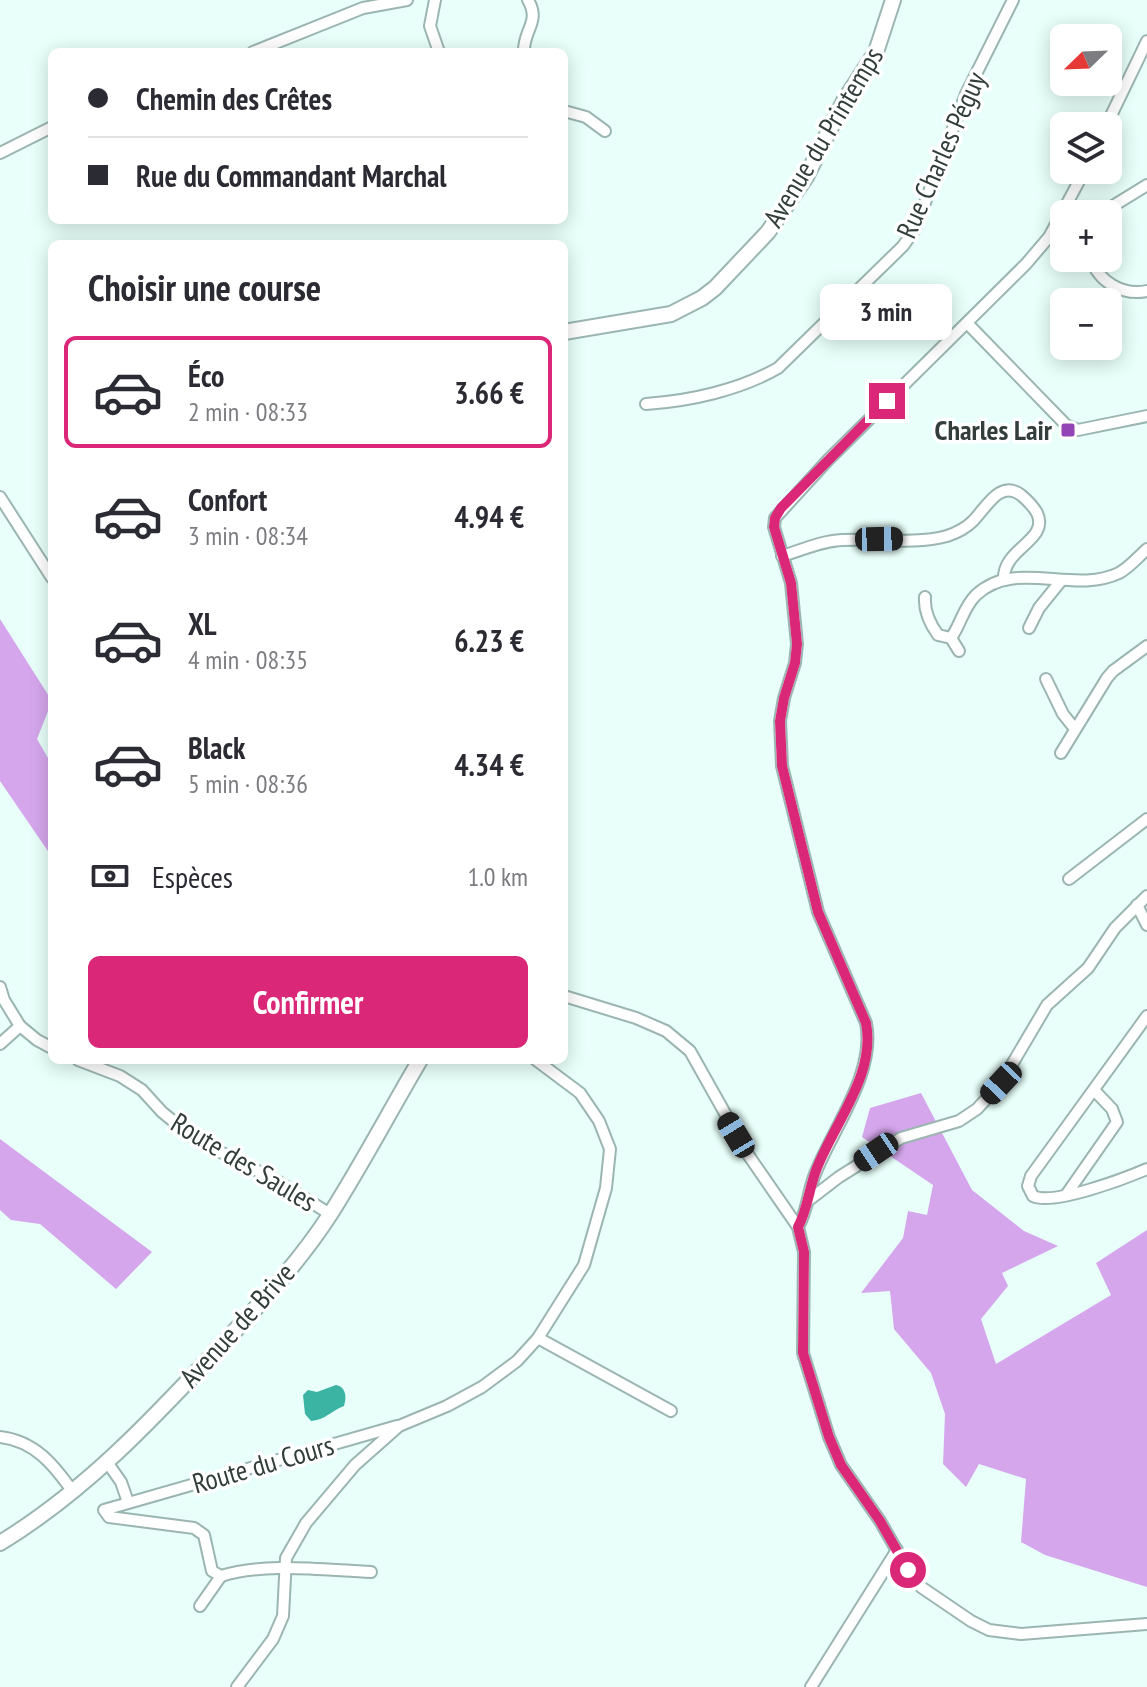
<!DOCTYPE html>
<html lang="fr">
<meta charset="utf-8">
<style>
:root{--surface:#fff;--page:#f7f7f7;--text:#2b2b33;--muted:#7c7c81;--line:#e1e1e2;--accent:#db2777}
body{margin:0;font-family:"PT Sans Narrow",sans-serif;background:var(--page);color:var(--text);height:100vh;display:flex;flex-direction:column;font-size:30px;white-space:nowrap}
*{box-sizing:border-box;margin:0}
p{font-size:26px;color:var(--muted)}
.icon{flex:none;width:44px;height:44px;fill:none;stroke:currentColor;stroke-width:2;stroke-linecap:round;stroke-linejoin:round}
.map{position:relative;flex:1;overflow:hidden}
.drawer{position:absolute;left:48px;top:240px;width:520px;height:824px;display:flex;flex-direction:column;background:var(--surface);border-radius:12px;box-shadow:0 4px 20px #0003}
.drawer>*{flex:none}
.banner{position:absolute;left:48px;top:48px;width:520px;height:176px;border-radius:12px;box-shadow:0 4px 20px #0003;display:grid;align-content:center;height:176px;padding:0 40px;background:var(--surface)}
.needle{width:52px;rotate:247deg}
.buttons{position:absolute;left:1050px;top:24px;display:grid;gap:16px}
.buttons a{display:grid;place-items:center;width:72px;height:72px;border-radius:12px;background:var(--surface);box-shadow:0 4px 20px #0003;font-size:40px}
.end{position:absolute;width:36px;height:36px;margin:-18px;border:10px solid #db2777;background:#fff;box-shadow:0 0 0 4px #fff}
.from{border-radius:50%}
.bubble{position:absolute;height:56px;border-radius:12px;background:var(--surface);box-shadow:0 4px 20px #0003;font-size:26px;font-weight:600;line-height:56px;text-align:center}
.car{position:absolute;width:24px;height:48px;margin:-24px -12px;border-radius:10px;box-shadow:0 0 6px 2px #0007;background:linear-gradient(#222 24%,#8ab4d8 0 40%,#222 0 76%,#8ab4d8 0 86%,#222 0)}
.banner b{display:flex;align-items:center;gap:28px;height:76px;font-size:30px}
.banner b+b{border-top:2px solid var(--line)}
.banner i{width:20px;height:20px;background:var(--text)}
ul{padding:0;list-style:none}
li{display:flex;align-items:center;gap:24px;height:112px;margin:0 16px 12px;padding:0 24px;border:4px solid transparent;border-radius:12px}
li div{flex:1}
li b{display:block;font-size:30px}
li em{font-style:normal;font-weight:600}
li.selected{border-color:var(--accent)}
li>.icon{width:72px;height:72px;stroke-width:1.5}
h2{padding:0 40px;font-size:36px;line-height:96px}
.pay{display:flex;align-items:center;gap:20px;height:88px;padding:0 40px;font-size:30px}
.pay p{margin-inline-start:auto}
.button{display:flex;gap:16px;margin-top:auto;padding:16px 40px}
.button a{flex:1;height:92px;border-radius:12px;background:var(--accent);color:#fff;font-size:32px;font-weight:600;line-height:92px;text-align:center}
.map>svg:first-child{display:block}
</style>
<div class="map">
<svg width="1147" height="1687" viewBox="0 0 1147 1687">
<rect width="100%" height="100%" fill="#e8fffa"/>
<g fill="#d5a6ec">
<path d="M0,619L52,701L37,739L52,765V857L0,781Z"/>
<path d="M921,1093L972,1190L1024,1231L1058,1246L1002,1273L1008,1286L981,1319L996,1364L1111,1295L1096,1263L1147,1230V1587L1045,1555L1021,1542L1026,1479L979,1464L966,1487L943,1464L945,1414L931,1373L894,1329L890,1291L861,1293L903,1238L908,1211L927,1215L933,1185L862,1137L870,1108Z"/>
<path d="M0,1139L152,1252L116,1289L40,1224L11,1220L0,1210Z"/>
</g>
<path fill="#3bb4a4" d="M336,1385C346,1387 347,1397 344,1406C331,1411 325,1420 311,1421L305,1414L303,1395L308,1390L317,1392Z"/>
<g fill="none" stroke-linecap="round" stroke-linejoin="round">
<g stroke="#9bb6b1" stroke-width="14">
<g id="street">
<path d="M435,0L430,26L439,52"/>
<path d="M253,52L363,8L407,0"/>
<path d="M524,52C523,30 541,22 528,0"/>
<path d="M564,111L586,117L605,131"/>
<path d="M1106,126L1147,41"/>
<path d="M0,153L52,127"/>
<path d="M1100,214L1147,185"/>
<path d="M1091,258C1098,282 1123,296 1147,291"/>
<path d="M967,323L1066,425L1078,430L1147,416"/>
<path d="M646,404C690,401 740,390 778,368L903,246L915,229L966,94L1013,0"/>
<path d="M0,497L52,578"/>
<path d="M782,556C802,550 821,541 842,540C875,538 914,545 947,536C956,533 966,528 973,521C986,508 1000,479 1021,495C1027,500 1033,506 1037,513C1050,541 1002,548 1004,580"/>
<path d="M925,597C924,610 930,624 938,635L951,638C961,624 963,608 976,595C1015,558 1073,595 1119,573C1130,567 1138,557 1147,549"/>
<path d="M1029,628L1039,608L1060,582"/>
<path d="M951,638L959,651"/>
<path d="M1046,679L1063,714L1075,729"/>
<path d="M1061,753L1107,678L1113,671L1147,646"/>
<path d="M1069,879L1147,819"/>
<path d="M1137,905L1147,925"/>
<path d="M0,987L4,1000L20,1026"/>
<path d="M564,996L636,1018L666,1031L690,1051L749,1156L798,1227L804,1252L803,1353L829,1437L841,1465L880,1521L908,1570L921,1587L971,1621L989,1630L1021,1634L1147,1624"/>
<path d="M1147,1016L1031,1176L1028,1186L1033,1196C1053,1206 1126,1178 1147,1169"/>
<path d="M0,1044L20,1026L37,1040L52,1048"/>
<path d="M78,1060L120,1076L142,1090L162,1112L195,1139L277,1181L330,1214"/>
<path d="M1066,1195L1117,1122L1112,1109L1094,1090"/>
<path d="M809,1200L839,1177L901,1138L959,1121L977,1109L1001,1083L1047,1005L1088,968L1115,928L1147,896"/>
<path d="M798,1227C808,1210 808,1191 815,1174C833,1128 876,1073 866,1023L818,912L782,766L780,721L784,698L795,663L797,644L791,583L774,527L775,518L828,460L1026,264L1049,237L1085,170"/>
<path d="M538,1338L671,1411"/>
<path d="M0,1437C35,1441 54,1465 73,1492"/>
<path d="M107,1462L121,1482L128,1502"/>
<path d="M371,1572C323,1570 267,1562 221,1576L212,1571L204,1535L194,1528L109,1517L104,1510L397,1426"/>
<path d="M200,1606L221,1576"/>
<path d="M237,1687L273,1639L283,1616L286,1558L306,1523L355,1465L399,1426L447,1406L482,1387L517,1361L538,1338L584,1265L606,1188L610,1149L599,1121L580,1093L536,1060"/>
<path d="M811,1687L897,1550"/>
</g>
</g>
<g stroke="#9bb6b1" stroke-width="18">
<g id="secondary">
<path d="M564,332L671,314L702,298L715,288L768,232L806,177L844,101L876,52L893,0"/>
<path d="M0,1543C84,1492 151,1421 218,1349C258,1306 299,1263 331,1213C362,1164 390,1111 420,1060"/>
</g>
</g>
<use href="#street" stroke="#fff" stroke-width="10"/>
<use href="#secondary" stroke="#fff" stroke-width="14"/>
</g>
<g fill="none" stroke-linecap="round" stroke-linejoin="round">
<path stroke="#db2777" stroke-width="10" d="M887,401L781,508L775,518L774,527L791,583L797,644L795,663L784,698L780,721L782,766L818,912L866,1023C876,1074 835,1122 817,1168C809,1187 808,1209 798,1227L804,1252L803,1353L829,1437L841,1465L880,1521L908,1570"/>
</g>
<rect fill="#9344b5" stroke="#fff" stroke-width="3" x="1060" y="422" width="16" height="16" rx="4"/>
<g text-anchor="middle" stroke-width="7" stroke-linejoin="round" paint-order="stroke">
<g font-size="28" fill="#333e3c" stroke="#fff">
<text transform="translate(823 137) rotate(-59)" y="10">Avenue du Printemps</text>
<text transform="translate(941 155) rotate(-66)" y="10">Rue Charles Péguy</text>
<text transform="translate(244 1162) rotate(31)" y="10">Route des Saules</text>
<text transform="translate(237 1325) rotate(-48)" y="10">Avenue de Brive</text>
<text transform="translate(263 1464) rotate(-16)" y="10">Route du Cours</text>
</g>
<g font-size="28" font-weight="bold" fill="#333e3c" stroke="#fff" text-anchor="end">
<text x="1052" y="440">Charles Lair</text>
</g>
</g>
</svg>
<div class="buttons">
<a><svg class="needle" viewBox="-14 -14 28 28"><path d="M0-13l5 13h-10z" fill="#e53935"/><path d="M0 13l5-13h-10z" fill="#7c7c81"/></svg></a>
<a><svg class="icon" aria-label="layers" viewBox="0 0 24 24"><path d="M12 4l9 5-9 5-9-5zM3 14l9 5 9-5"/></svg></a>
<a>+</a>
<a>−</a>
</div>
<i class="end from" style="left:908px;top:1570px"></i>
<i class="end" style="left:887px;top:401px"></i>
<div class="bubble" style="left:820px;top:284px;width:132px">3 min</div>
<i class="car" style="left:879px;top:539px;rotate:89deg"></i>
<i class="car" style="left:1001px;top:1083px;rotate:223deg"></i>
<i class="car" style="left:736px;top:1135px;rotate:329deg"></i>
<i class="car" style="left:876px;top:1152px;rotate:236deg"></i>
<div class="banner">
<b><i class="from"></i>Chemin des Crêtes</b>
<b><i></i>Rue du Commandant Marchal</b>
</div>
<section class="drawer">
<h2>Choisir une course</h2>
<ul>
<li class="selected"><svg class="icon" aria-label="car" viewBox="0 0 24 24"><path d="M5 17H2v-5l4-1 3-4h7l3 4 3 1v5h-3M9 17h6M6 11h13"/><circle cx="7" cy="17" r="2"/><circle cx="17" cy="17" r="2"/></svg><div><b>Éco</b><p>2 min · 08:33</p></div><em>3.66 €</em></li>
<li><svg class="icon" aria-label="car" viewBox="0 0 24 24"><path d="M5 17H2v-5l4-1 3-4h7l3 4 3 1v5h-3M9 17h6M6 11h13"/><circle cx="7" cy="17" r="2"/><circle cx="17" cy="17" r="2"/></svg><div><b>Confort</b><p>3 min · 08:34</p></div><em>4.94 €</em></li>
<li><svg class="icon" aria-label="car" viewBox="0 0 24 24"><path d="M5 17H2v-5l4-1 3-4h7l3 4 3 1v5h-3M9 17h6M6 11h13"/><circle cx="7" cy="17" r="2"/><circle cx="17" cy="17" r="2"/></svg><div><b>XL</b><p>4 min · 08:35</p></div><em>6.23 €</em></li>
<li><svg class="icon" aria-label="car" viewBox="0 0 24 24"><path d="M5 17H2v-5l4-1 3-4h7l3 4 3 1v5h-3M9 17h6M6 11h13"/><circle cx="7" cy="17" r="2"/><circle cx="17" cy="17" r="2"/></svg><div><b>Black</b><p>5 min · 08:36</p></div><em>4.34 €</em></li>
</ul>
<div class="pay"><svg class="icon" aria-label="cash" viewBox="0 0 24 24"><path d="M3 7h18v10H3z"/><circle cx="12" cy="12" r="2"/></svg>Espèces<p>1.0 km</p></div>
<div class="button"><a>Confirmer</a></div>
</section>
</div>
